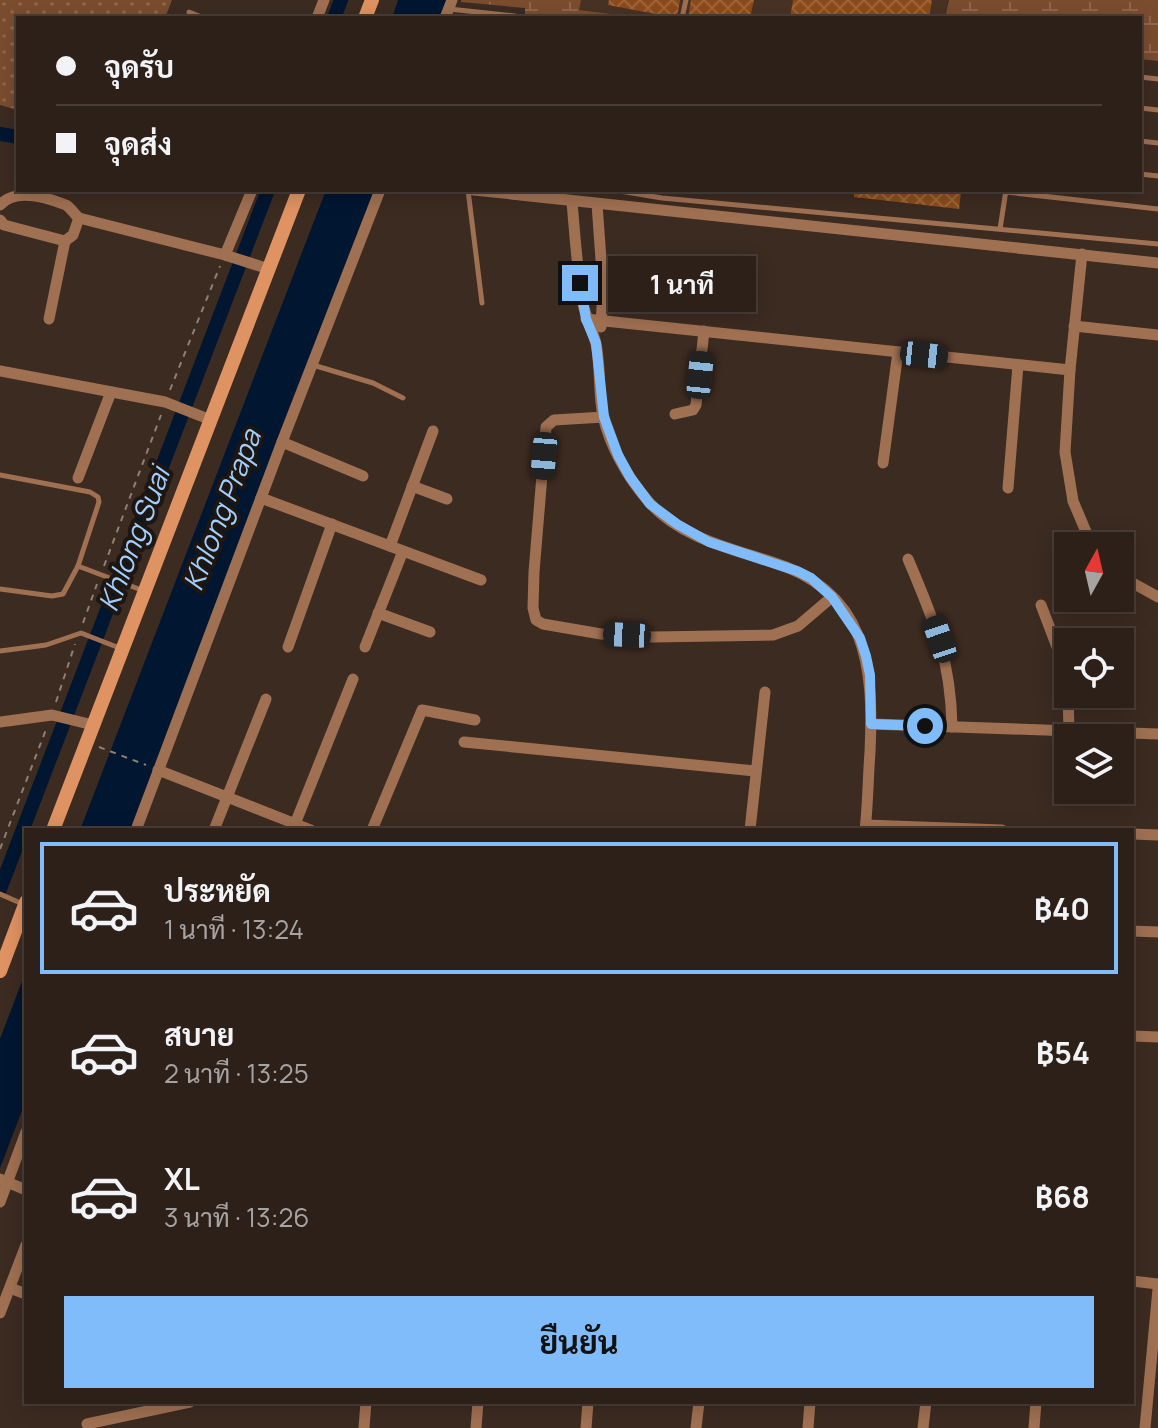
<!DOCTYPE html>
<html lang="th">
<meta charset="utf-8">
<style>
:root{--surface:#2d2019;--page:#392d26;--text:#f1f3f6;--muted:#a7a3a2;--line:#483e38;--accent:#81bcfa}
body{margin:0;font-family:Manrope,Sarabun,sans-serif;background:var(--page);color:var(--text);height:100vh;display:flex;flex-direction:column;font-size:30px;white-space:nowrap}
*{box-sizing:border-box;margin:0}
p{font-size:26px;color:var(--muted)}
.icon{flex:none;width:44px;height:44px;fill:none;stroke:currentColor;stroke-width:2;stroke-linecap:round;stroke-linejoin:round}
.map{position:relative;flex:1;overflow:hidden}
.details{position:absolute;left:24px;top:828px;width:1110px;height:576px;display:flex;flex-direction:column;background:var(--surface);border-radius:0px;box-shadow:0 4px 20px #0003,0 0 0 2px var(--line)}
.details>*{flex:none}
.guide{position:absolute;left:16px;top:16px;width:1126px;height:176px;border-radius:0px;box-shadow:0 4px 20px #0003,0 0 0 2px var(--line);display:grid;align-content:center;height:176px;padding:0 40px;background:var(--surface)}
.needle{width:52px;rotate:8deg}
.fabs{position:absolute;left:1054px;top:532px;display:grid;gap:16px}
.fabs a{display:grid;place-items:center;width:80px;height:80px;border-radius:0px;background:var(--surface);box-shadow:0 4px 20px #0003,0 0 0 2px var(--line);font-size:40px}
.end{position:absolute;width:36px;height:36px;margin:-18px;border:10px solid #81bcfa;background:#111;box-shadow:0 0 0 4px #111}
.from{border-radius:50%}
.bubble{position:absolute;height:56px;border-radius:0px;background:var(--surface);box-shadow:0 4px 20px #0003,0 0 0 2px var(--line);font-size:26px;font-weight:700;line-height:56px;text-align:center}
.car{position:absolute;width:24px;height:48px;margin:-24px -12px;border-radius:10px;box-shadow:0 0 6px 2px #0007;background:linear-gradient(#222 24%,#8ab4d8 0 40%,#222 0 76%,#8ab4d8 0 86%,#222 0)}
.guide b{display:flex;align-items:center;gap:28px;height:76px;font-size:30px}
.guide b+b{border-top:2px solid var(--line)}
.guide i{width:20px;height:20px;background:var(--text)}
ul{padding:14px 0 0;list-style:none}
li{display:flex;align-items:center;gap:24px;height:132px;margin:0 16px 12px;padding:0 24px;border:4px solid transparent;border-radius:0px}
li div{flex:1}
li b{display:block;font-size:30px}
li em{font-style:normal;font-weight:700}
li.selected{border-color:var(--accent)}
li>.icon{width:72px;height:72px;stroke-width:1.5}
.cta{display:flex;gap:16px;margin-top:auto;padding:16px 40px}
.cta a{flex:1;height:92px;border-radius:0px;background:var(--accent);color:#111;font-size:32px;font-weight:700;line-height:92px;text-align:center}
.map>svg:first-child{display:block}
</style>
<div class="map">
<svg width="1158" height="1428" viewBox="0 0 1158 1428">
<defs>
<pattern id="grass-dots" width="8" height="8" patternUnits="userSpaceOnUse" patternTransform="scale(2)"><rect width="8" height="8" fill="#7b4d2f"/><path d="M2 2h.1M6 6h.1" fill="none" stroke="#8f674d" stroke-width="1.8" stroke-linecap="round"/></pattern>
<pattern id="wetland-marsh" width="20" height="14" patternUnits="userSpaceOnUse" patternTransform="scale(2)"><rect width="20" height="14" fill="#7b4d2f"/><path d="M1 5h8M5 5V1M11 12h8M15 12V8" fill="none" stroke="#8f674d"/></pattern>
<pattern id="building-cross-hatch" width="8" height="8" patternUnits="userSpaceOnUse" patternTransform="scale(2)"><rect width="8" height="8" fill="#8d4b1a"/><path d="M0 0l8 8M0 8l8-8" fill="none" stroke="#9e653b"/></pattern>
</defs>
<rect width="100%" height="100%" fill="#3c2b21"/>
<path fill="#483224" d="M581,0H948L945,18H644L579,10Z"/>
<path fill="url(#grass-dots)" d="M0,0H172L165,18H18V110L0,105Z"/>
<g fill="url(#wetland-marsh)">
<path d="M461,0H581L579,10L644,18H525V8L461,2Z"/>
<path d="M949,0H1158V61L1140,59V18H945Z"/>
</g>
<g fill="#001631">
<path d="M398,0H448L442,18H392Z"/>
<path d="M326,190H376L130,830H80Z"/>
<path d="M26,971V1100L0,1168V1039Z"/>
</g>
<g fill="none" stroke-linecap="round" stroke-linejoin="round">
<g stroke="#001631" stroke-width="14">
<path d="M334,18L341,0"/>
<path d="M0,134L18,137"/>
<path d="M0,889L268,190"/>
</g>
</g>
<g fill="url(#building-cross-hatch)">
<path d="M609,0H680L677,18L608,5Z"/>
<path d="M691,0H754L750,18H688Z"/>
<path d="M793,0H932L929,18H790Z"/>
<path d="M854,190H943L961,192L959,209L854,197Z"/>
</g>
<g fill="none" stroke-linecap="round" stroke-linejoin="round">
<g stroke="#8e7f77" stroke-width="2" stroke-dasharray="6 6" stroke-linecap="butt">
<path d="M170,390L220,266"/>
<path d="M104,566L161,415"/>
<path d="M83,623L97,584"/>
<path d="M56,702L75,644"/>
<path d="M99,747L146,765"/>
<path d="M0,849L47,727"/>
</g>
<g stroke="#a07052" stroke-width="5">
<path d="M449,9L515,16"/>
<path d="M189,12L204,18"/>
<path d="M682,18L686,0"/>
<path d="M1140,77L1158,79"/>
<path d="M1140,108L1158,110"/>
<path d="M1140,141L1158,143"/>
<path d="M1140,174L1158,176"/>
<path d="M468,190L482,303"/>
<path d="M614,190L662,198L1158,244"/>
<path d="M1006,192L1158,209"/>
<path d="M1000,229L1006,190"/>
<path d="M313,365L373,383L403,398"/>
<path d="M0,475L90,492L98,497L99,502L78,566L63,594L52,596L0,589"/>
<path d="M78,566L144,591"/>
<path d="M0,651L46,645L81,633L122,649"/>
<path d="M0,894L25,905"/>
</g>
<g stroke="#a07052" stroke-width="11">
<path d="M317,18L324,0"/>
<path d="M445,18L452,0"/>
<path d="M474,190L1158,263"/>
<path d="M572,202C575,236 577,270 583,304C586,318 593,330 596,344C601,368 598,393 603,416C610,447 628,478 648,501C679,537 729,548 772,562C867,591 874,666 870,752C868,778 868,804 865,830"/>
<path d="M597,204L603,287L601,327"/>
<path d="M0,205C15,188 46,197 66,205C71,208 74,214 79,218"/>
<path d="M79,218L225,255L269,269"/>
<path d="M0,220L4,225L65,241L73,235L79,218"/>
<path d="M1082,254L1070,370L1065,452L1073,501L1092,546"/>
<path d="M225,255L252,190"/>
<path d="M49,319L65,241"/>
<path d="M586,319L1070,370"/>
<path d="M1074,326L1158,335"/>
<path d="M0,371L165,402L211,420"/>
<path d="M675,414L693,410L696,405L704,331"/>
<path d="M604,417L554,420L546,427L534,572L533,608L536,620L543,624L601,634L653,637L773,635L798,626L832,597"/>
<path d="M282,442L363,476"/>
<path d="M883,463L898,352"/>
<path d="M78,478L111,392"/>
<path d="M412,486L447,499"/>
<path d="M1008,488L1018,365"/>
<path d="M261,498L481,580"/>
<path d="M390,546L433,431"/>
<path d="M908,559C934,620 951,660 952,727"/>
<path d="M1120,576L1158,597"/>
<path d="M1041,605L1062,660L1068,693"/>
<path d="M378,613L430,632"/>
<path d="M288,647L332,524"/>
<path d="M365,647L403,551"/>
<path d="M1068,694L1069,730"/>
<path d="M0,722L52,715L93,725"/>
<path d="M871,724L1158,734"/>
<path d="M464,742L755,771"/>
<path d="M158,770L311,830"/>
<path d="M866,825L1002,830"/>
<path d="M293,829L353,679"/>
<path d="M136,830L282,442L380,190"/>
<path d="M214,830L266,699"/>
<path d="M372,830L422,710L475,720"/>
<path d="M750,830L765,692"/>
<path d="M1132,834L1158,835"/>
<path d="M1132,931L1158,932"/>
<path d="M1132,1036L1158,1037"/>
<path d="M0,1179L26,1190"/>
<path d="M0,1202L26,1132"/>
<path d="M1132,1281L1158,1284"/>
<path d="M10,1288L26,1294"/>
<path d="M0,1313L26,1245"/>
<path d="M87,1424L190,1402"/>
<path d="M364,1428L366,1402"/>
<path d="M476,1428L478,1402"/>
<path d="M586,1428L588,1402"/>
<path d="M696,1428L699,1402"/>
<path d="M808,1428L810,1402"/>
<path d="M923,1428L926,1402"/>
<path d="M1034,1428L1036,1402"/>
<path d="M1145,1428L1158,1289"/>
</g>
<g stroke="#e09362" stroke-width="14">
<path d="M365,18L372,0"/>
<path d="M53,830L299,190"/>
<path d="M0,971L26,902"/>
</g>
</g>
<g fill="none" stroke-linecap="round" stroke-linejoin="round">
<path stroke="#81bcfa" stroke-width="10" d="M580,283L586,319L596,343L604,417L618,455L630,477L650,504L677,524L709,542L797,571L811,578L832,597L860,638L866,656L870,675L871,724L925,726"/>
</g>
<g text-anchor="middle" stroke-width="8" stroke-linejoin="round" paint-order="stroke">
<g font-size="28" font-style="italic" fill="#a1cefe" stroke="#1d1611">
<text transform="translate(222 510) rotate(-69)" y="10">Khlong Prapa</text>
<text transform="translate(134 539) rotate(-69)" y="10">Khlong Suai</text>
</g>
</g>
</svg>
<div class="fabs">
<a><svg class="needle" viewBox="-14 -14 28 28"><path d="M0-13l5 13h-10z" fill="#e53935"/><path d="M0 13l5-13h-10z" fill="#a7a3a2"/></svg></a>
<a><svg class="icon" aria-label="locate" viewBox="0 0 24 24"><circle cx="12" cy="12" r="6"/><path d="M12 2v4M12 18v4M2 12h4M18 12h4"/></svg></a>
<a><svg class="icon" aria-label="layers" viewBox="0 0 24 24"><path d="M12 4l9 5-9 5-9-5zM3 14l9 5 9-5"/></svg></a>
</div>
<i class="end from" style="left:925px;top:726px"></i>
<i class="end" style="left:580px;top:283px"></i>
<div class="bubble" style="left:608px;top:256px;width:148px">1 นาที</div>
<i class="car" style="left:924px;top:355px;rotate:96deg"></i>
<i class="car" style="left:700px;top:375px;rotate:6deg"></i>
<i class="car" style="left:544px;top:456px;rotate:185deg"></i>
<i class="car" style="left:627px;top:635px;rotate:273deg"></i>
<i class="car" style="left:940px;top:639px;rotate:341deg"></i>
<div class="guide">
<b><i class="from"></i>จุดรับ</b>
<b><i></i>จุดส่ง</b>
</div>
<section class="details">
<ul>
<li class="selected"><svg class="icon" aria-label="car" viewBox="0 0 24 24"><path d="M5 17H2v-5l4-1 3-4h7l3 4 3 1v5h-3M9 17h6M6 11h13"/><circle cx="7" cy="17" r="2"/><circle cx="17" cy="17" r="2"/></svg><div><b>ประหยัด</b><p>1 นาที · 13:24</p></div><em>฿40</em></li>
<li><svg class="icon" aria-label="car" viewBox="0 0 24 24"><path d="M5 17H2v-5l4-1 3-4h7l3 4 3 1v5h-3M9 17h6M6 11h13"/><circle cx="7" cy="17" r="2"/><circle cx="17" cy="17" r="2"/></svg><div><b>สบาย</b><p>2 นาที · 13:25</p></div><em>฿54</em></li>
<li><svg class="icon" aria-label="car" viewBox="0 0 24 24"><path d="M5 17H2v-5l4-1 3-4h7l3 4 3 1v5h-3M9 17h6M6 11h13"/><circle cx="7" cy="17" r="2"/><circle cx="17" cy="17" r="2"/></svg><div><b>XL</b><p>3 นาที · 13:26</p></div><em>฿68</em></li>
</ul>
<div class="cta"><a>ยืนยัน</a></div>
</section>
</div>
